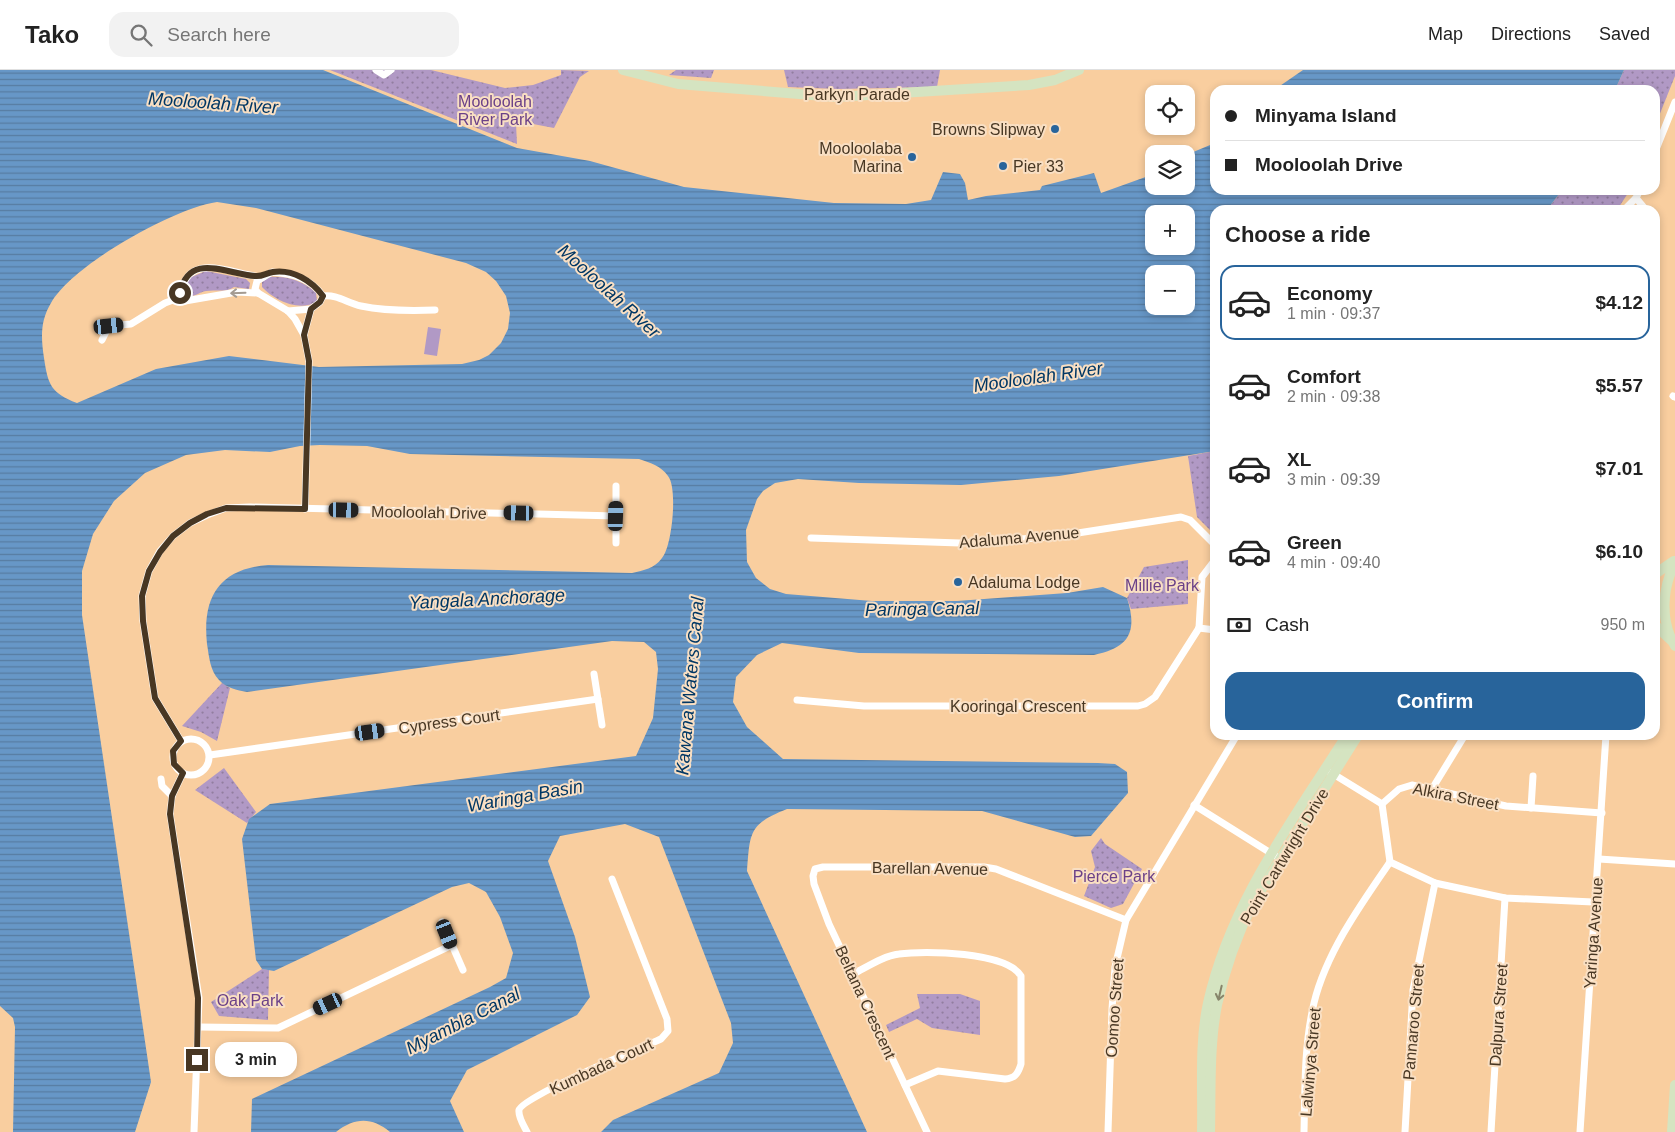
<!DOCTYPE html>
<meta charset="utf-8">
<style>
:root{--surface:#fff;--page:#f2f2f2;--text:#222;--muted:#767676;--line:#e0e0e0;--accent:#28649b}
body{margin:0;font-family:Helvetica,sans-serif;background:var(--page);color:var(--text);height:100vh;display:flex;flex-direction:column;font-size:19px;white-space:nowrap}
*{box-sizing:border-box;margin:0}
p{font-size:16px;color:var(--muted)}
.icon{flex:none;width:28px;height:28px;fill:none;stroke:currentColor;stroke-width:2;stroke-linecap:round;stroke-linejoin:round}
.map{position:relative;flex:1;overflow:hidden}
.sheet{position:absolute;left:1210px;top:135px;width:450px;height:535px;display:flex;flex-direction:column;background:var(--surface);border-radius:15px;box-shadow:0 2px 8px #0003}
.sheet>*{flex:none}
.banner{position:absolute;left:1210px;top:15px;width:450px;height:110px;border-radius:15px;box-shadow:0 2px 8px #0003;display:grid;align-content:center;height:110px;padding:0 15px;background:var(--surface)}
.tools{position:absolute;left:1145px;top:15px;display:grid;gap:10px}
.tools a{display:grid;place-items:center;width:50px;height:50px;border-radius:10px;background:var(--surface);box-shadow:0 2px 8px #0003;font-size:25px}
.end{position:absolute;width:22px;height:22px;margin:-11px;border:6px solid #483723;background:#fff;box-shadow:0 0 0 2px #fff}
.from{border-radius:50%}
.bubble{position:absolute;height:35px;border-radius:15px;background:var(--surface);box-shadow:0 2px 8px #0003;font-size:16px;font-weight:700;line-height:35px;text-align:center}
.car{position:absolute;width:15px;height:30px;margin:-15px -8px;border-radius:6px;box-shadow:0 0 4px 1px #0007;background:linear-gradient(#222 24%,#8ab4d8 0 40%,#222 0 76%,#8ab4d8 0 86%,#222 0)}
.banner b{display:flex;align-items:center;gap:18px;height:48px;font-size:19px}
.banner b+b{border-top:1px solid var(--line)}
.banner i{width:12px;height:12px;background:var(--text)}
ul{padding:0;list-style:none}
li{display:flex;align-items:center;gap:15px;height:75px;margin:0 10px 8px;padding:0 5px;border:2px solid transparent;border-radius:15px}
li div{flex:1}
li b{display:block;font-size:19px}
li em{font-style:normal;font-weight:700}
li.on{border-color:var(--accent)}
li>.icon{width:45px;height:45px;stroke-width:1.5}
h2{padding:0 15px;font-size:22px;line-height:60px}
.pay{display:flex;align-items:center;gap:12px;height:55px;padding:0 15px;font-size:19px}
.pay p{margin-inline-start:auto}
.action{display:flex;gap:10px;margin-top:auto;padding:10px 15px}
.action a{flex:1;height:58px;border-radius:15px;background:var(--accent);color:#fff;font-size:20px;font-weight:700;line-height:58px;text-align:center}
header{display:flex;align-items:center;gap:30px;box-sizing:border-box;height:70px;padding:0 25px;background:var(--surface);border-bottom:1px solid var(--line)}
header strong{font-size:24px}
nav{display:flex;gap:28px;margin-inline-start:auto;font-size:18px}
.search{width:350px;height:45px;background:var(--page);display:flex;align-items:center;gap:12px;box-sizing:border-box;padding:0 18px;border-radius:15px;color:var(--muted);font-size:19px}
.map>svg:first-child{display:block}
</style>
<header>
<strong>Tako</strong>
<div class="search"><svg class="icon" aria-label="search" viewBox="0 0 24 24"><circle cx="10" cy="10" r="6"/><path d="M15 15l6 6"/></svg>Search here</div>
<nav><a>Map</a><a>Directions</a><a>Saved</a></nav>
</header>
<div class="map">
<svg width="1675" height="1062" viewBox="0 0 1675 1062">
<defs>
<pattern id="park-dots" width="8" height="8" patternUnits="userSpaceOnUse" patternTransform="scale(1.25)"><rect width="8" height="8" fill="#b199c5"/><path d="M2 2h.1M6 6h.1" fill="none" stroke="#927ea0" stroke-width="1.8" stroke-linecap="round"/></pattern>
<pattern id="water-rules" width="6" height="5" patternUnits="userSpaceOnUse" patternTransform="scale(1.25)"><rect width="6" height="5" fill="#6797c7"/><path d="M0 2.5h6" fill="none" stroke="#577ca1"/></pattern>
</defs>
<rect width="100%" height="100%" fill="#f9ce9f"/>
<g fill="url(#park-dots)">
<path d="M330,0H431L505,18L533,15L561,5V0L589,1L580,7L554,58L533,54H516L517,74Z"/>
<path d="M676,0H714L711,8L669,5Z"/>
<path d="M784,0H940L937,17L838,19L788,17Z"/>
<path d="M1624,0H1675V6L1655,56V20H1615Z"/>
<path d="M1562,120H1630L1617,140H1547Z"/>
<path d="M206,201L246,209L250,213L249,219L234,217C226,223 216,219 206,221C199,222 196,227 187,226L185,217L189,208Z"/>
<path d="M268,207C287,206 302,210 316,223L317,231C300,243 274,230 262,217V212Z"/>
<path d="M1215,381V465L1197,447L1188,386Z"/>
<path d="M1188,490V534L1131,539L1127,528L1144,497Z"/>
<path d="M222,613L230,618L217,671L201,662L182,656Z"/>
<path d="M224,698L256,742L247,753L195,720Z"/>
<path d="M1101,768L1105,774L1142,799L1123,834L1111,838L1084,826L1095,797L1091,781Z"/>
<path d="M262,899L269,900L268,950L219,946L211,932Z"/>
<path d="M917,924H960L980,931V965L932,958L917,949L889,962L886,955L920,938Z"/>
</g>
<path fill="#b199c5" d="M428,257L441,259L437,286L424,284Z"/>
<g fill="url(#water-rules)" fill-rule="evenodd">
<path d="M0,0H323L517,78L590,91L684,117L834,133L906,134L931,130L943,102L960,104L965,113L968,130L986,126L1040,120L1042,116L1094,103L1101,123L1154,104V116H1186V85L1215,73V120H1562L1547,140H1215V381L1059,406L961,415L859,413L798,409L775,413L763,421L757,429L746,460L747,492L756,508L770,519L786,524L872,531H957L1067,523L1103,517L1127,528C1138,562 1129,578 1094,585L859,583L782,573L757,585L736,607L733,632L747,657L783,689L1098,693L1115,694L1127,702L1128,723L1091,766L1075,767L982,741L787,739C749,754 750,762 747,801L867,1062H601L613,1050L719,1003L733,973L731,953L659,767L625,754L560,766L548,791L575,867L590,927L577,945L467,1000L450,1031L464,1062H390C372,1047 355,1047 336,1062H251L252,1029L490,917L506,908L513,883L500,847L486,822L469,813L452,817L274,901L262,899L256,890L242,769L249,749L270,734L636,686L653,648L658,599L656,582L644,572L612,571L247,622C237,620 226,618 219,610C210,601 209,586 207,574C202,526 220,499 268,495L632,503C644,500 654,499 662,488C672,477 678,418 668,406C661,396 651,393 639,389L410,384L367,376L320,375L300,376L270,382L225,380L186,385L145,403L114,431L93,464L82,501V545L151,1012L135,1062H13L15,957L13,948L0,936ZM217,132L256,138L466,193L486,202L496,211L506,226L510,243L508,259L501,273L489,285L479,290L462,294L319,297L229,286L156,299L77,333C51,323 48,315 44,288C41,268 40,251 51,233C72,195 174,138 217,132ZM1154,144H1186V176H1154ZM1154,204H1186V236H1154Z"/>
<path d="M1303,0H1624L1615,20H1274Z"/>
</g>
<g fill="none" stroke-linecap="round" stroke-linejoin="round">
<g stroke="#fff" stroke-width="7">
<path d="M376,0L384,5L391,0"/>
<path d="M1655,82L1675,32"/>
<path d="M1636,128L1646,140"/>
<path d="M1624,140L1636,128L1640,120"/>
<path d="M258,223L255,219L257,211L272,202C294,204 310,208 323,226"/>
<path d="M323,226C337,224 347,233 361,236C385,241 410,241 435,240"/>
<path d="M181,227L185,231L237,222L258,223L288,241L295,249L304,265L309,291L305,439"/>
<path d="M181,227C180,220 182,214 186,209C201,185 241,207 263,207"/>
<path d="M288,241L311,239"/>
<path d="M304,265L311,239L320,232L323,226"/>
<path d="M102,270L109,256L131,254L165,233L181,227"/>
<path d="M1673,326L1675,327"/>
<path d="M811,468L960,473L1052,467L1181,447L1190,450L1215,475"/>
<path d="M616,473V416"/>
<path d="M1199,558L1202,507L1215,490"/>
<path d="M1199,558L1215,560"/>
<path d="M594,604L602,655"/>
<path d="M797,630L864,636H1138L1145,634L1155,627L1199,558"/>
<circle cx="191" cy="687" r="18"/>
<path d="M181,671L155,628L143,551L142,526L149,501L160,481L173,466L190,453L207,445L226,438L250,437L616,446"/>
<path d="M210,685L598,629"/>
<path d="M1330,702L1382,734"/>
<path d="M183,703L172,726L170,744L199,928L194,1062"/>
<path d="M161,709L162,716L172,726"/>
<path d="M1432,719L1465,665"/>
<path d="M1382,734L1390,792L1435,813L1505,828L1593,832"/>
<path d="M1382,734L1399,719L1412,715L1506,736L1602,743"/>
<path d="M1194,735L1280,789"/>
<path d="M1531,738L1533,706"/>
<path d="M1599,789L1675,794"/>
<path d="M442,852L463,900"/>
<path d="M853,904C867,897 883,886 899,884C924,880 1007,882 1021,906V994C1018,1004 1015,1008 1005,1009L938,1001L905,1015"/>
<path d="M199,957L278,958L452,875"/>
<path d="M527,1062C524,1056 518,1047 519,1040C521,1027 642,977 661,969L668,961L667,949L612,809"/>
<path d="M927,1062L829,854L814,814L813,806L815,799L823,797H984L996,799L1126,850"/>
<path d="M1108,1062L1112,939L1115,897L1126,850L1237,665"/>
<path d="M1304,1062C1305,1019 1304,975 1314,933C1326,883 1361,834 1390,792"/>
<path d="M1405,1062L1413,920L1435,813"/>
<path d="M1491,1062L1505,828"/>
<path d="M1580,1062L1606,665"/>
</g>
<g stroke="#d5e4c1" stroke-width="10">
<path d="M623,0L678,14L836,27L1029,15L1055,10L1079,0"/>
<path d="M1675,493C1662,518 1660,551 1675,576"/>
<path d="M1655,504L1674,491"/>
<path d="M1655,555L1671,570"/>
<path d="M1202,1062C1203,1020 1199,974 1208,933C1230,833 1293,750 1347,665"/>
<path d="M1210,1062C1211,1020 1209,976 1217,935C1225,899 1237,865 1253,833L1358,665"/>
<path d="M1672,1062L1675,1015"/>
</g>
</g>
<defs><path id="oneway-shaft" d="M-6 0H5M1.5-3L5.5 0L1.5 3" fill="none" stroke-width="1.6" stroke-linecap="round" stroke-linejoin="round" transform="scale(1.25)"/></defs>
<use stroke="#a49b91" href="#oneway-shaft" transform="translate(238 223) rotate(178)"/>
<use stroke="#87856a" href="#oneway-shaft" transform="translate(1220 923) rotate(103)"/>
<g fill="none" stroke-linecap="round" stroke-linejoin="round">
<path stroke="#483723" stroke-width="6" d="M180,223C189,181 226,204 255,206C262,207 266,203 273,202C293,199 312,211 323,226L320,232L311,239L304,265L309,291L305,439L226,438L207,444L190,453L173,466L160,482L149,501L142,526L143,551L155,628L181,671L173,681L174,694L183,703L172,726L170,744L198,928L197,990"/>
</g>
<g fill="#28649b" stroke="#f9dfc3" stroke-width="2">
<circle cx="1055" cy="59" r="5"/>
<circle cx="912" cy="87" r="5"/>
<circle cx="1003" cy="96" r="5"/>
<circle cx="958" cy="512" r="5"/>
</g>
<g text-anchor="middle" stroke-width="4" stroke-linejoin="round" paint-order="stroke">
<g font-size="16" fill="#483723" stroke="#f9dfc3">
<text x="857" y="30">Parkyn Parade</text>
<text transform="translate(429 442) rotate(1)" y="6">Mooloolah Drive</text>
<text transform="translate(1019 467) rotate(-5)" y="6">Adaluma Avenue</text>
<text x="1018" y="642">Kooringal Crescent</text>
<text transform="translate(449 651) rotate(-8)" y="6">Cypress Court</text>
<text transform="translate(1456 726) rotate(11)" y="6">Alkira Street</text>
<text transform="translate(1284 786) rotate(-59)" y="6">Point Cartwright Drive</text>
<text transform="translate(930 798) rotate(1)" y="6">Barellan Avenue</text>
<text transform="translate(1593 863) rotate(-86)" y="6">Yaringa Avenue</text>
<text transform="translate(866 932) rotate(65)" y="6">Beltana Crescent</text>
<text transform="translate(1114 938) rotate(-86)" y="6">Oomoo Street</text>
<text transform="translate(1498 945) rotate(-86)" y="6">Dalpura Street</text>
<text transform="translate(1413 952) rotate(-85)" y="6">Pannaroo Street</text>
<text transform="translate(1310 992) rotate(-85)" y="6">Lalwinya Street</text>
<text transform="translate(601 996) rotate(-25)" y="6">Kumbada Court</text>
</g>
<g font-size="16" fill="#6b4188" stroke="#f9dfc3">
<text x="495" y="37">Mooloolah<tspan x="495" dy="18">River Park</tspan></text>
<text x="1162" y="521">Millie Park</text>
<text x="1114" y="812">Pierce Park</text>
<text x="250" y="936">Oak Park</text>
</g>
<g font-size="16" fill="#483723" stroke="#f9dfc3" text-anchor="end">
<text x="1045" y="65">Browns Slipway</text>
<text x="902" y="84">Mooloolaba<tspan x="902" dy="18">Marina</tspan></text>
<text x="1013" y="102" text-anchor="start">Pier 33</text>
<text x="968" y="518" text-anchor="start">Adaluma Lodge</text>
</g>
<g font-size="18" font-style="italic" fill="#003764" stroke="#f9dfc3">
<text transform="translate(213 33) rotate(4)" y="6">Mooloolah River</text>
<text transform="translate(609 221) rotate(42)" y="6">Mooloolah River</text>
<text transform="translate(1038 307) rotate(-8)" y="6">Mooloolah River</text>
<text transform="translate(487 529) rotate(-3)" y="6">Yangala Anchorage</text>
<text transform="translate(922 539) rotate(-1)" y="6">Paringa Canal</text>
<text transform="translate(690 616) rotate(-85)" y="6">Kawana Waters Canal</text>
<text transform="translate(525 726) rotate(-10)" y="6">Waringa Basin</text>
<text transform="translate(463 951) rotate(-27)" y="6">Myambla Canal</text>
</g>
</g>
</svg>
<div class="tools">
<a><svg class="icon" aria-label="locate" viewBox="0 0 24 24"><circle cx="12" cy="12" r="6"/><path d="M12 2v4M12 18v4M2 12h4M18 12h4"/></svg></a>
<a><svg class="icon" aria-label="layers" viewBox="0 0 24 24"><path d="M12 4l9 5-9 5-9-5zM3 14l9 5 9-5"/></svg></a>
<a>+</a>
<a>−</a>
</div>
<i class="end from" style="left:180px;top:223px"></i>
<i class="end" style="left:197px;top:990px"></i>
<div class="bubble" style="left:215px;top:972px;width:82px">3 min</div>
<i class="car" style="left:109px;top:256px;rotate:84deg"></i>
<i class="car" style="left:344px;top:440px;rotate:91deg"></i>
<i class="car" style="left:519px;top:443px;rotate:271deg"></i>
<i class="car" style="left:616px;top:446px;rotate:2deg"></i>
<i class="car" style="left:370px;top:662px;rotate:82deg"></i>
<i class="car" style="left:447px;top:864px;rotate:158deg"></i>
<i class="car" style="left:328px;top:934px;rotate:245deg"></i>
<div class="banner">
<b><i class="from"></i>Minyama Island</b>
<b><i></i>Mooloolah Drive</b>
</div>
<section class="sheet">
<h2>Choose a ride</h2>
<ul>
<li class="on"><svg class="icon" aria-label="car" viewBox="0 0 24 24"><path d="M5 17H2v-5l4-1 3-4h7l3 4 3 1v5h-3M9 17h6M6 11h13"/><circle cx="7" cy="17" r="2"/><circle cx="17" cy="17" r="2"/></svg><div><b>Economy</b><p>1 min · 09:37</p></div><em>$4.12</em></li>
<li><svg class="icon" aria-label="car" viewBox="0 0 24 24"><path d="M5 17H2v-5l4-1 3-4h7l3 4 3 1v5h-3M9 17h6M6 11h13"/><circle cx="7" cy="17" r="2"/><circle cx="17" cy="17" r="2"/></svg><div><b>Comfort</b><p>2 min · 09:38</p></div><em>$5.57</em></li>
<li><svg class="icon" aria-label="car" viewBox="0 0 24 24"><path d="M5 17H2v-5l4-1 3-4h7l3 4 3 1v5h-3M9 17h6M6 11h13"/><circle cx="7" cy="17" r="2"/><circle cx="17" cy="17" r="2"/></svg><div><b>XL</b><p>3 min · 09:39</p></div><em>$7.01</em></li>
<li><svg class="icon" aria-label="car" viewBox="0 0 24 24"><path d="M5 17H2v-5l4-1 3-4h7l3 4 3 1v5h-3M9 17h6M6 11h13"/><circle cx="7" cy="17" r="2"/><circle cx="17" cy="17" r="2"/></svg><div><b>Green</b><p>4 min · 09:40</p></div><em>$6.10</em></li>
</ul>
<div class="pay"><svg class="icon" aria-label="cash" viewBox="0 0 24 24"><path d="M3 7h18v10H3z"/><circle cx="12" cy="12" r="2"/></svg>Cash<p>950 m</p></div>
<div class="action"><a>Confirm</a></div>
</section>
</div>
